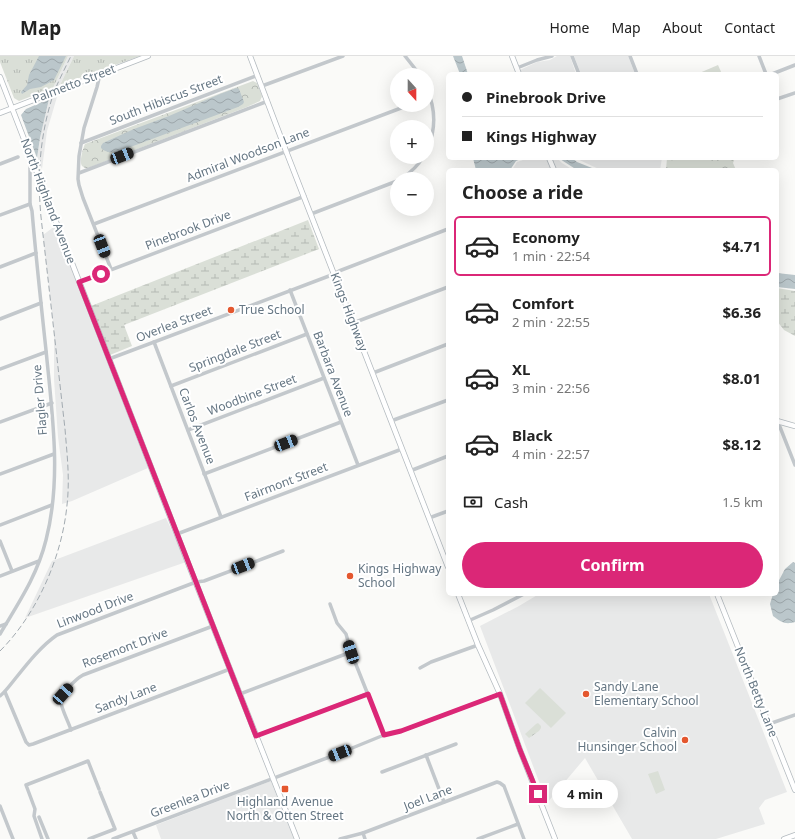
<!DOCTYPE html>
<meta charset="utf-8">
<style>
:root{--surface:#fff;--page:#f6f6f6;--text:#222;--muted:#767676;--line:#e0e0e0;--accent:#db2777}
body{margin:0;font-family:"Noto Sans",sans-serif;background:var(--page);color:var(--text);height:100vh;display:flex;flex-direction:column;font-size:15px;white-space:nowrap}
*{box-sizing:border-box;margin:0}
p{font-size:13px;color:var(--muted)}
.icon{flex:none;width:22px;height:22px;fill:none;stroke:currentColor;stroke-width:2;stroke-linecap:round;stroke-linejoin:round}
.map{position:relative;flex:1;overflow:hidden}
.sheet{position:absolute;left:446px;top:112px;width:333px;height:428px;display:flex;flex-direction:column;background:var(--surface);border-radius:6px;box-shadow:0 4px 16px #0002}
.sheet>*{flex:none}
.top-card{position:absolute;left:446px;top:16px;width:333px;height:88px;border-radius:6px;box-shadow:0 4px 16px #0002;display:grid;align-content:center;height:88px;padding:0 16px;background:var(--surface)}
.needle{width:26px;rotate:159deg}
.buttons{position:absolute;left:390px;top:12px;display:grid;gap:8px}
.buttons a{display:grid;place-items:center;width:44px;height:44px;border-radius:50%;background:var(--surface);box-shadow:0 4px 16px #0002;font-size:20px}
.end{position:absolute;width:18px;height:18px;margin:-9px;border:5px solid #db2777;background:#fff;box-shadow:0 0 0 2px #fff}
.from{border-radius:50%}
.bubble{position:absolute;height:28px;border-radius:14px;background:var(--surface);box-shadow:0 4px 16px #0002;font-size:13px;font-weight:700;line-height:28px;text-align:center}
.car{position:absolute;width:12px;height:24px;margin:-12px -6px;border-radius:5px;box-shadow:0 0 3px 1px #0007;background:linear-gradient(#222 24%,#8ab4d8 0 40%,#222 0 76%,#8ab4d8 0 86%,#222 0)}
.top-card b{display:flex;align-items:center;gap:14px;height:38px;font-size:15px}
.top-card b+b{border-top:1px solid var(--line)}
.top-card i{width:10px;height:10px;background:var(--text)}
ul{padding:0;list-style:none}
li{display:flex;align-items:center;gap:12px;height:60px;margin:0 8px 6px;padding:0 8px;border:2px solid transparent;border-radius:6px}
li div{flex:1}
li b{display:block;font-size:15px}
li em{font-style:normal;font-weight:700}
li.current{border-color:var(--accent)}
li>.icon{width:36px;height:36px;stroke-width:1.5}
h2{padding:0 16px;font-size:18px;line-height:48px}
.pay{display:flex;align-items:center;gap:10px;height:44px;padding:0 16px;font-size:15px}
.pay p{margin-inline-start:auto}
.action{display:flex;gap:8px;margin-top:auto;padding:8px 16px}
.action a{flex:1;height:46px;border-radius:24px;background:var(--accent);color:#fff;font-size:16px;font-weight:700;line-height:46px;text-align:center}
header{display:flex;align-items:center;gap:24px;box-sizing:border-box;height:56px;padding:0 20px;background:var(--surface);border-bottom:1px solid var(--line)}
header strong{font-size:19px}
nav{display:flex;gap:22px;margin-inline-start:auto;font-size:14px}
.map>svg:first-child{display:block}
</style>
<header>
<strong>Map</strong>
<nav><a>Home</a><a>Map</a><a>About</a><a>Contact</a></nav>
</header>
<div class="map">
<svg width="795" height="783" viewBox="0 0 795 783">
<defs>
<pattern id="grass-tufts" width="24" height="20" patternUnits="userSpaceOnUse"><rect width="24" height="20" fill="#dadfd7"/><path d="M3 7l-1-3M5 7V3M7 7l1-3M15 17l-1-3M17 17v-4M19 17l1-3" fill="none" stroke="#b4b9b4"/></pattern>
<pattern id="forest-crowns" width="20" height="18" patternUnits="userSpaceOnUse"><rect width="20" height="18" fill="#dadfd7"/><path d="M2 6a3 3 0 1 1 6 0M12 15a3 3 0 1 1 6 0" fill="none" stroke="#b4b9b4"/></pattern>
<pattern id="wetland-marsh" width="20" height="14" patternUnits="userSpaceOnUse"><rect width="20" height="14" fill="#dadfd7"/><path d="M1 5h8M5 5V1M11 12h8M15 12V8" fill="none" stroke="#b4b9b4"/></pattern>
<pattern id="water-waves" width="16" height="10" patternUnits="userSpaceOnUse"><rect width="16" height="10" fill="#bbc7cb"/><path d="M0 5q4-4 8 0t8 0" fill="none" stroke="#9ca6aa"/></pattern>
</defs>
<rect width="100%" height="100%" fill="#fafaf8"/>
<g fill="#e8e9e9">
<path d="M68,0H74L60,29L53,32Z"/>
<path d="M557,0H570L576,18H521L520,14L537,6L550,4Z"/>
<path d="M574,0H628L635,18H581Z"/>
<path d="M57,41L47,75L42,113L37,102L40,82L49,43Z"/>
<path d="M529,102H547L552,114H512L517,106Z"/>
<path d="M551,102H557L562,107L573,114H556Z"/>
<path d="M575,102H662L660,114H601Z"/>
<path d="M55,170L148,412L72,445L62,448L63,419L58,381L54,323V275L43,179Z"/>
<path d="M166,462L180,492L186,506L25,562L52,505Z"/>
<path d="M539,538H709L787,736L765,744L759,752L765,768L716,783H632L585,702L547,747L512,654L480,570L519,550Z"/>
<path d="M271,725L284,759L294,783H161L156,769Z"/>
</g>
<g fill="url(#grass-tufts)">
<path d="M0,0H68L53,32L19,45L14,42L0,6Z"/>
<path d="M74,0H140L60,29Z"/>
</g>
<g fill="url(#forest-crowns)">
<path d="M253,25L257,27L262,40L260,45L247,51L88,112H85C84,111 83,111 82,110C79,106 83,92 85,88Z"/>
<path d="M667,102H735L733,107L736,114H666Z"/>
<path d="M538,667L541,670V672L539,675L529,682L525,678L536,668Z"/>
</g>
<g fill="url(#wetland-marsh)">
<path d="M308,164L319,193L124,269L132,290L110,299L91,250Z"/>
<path d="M777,232L795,235V280L784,274L777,265Z"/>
</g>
<g fill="#dadfd7">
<path d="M718,9L722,18H697Z"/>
<path d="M678,102H706L715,114H669L671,105Z"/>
<path d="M540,632L566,657L551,672L525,647Z"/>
<path d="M658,715L665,734L656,738L648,718Z"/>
</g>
<g fill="url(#water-waves)">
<path d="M39,0H66L54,24L41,31L30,33L22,38L21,36L27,29L29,19Z"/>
<path d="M453,0H462L468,18H460Z"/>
<path d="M236,32L239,33L244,46L243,48L238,51L117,96C111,97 107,97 101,92V90L103,87L134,73L169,60L220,38Z"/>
<path d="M49,43L40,82L37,102L21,59L26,53Z"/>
<path d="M473,102H523L516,105L510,114H476Z"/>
<path d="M559,102H572L577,106L597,114H577L563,105Z"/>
<path d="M777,217L795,219V233L777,231Z"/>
<path d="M793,506L795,507V566C785,569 781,566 773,560L770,548L773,538H777V528L785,513Z"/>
</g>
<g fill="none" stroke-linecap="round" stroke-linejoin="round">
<g stroke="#b3babf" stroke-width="6">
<g id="secondary">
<path d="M250,0L286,95L448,511"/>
<path d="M512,0L519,18"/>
<path d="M0,21L190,512L297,783"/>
<path d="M0,57L148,0"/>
<path d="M549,102L554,114"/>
<path d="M777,365L795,370"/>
<path d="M458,538L478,589L500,638L520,694L555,783"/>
<path d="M717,538L795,734"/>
<path d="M784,783L795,779"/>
</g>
</g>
<g stroke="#c3c8cc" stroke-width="3.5">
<path d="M405,0L420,19"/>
<path d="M572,0L579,18"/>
<path d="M630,0L637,18"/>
<path d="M759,0L766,18"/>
<path d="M517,12L537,4L552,0"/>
<path d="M100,18L97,31L84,72L79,100L78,123L79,129L83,142L111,213"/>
<path d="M772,18L795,9"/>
<path d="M262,30L343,0"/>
<path d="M427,33C436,54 436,73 427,95"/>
<path d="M777,43L795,37"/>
<path d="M81,87L258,19"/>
<path d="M0,108L18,101"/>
<path d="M79,117L268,45"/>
<path d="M401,123C410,117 418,110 423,101"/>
<path d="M311,158L397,125"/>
<path d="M0,159L30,148"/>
<path d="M94,168L409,49"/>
<path d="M0,211L36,197"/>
<path d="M79,226L305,140"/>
<path d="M290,234L358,409"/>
<path d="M0,263L41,247"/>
<path d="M353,267L448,231"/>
<path d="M154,286L221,461"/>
<path d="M109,303L329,220L339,215L448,173"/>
<path d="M0,313L46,296"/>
<path d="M373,317L448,288"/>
<path d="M171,330L307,278"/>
<path d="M391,365L448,344"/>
<path d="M0,366L52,347"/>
<path d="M778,366L795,409"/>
<path d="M188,374L324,322"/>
<path d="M410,415L448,400"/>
<path d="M0,418L54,398"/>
<path d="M204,418L341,366"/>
<path d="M429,462L448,455"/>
<path d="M0,469L52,449"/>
<path d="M177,478L402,393"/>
<path d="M0,485L12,515"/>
<path d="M0,520L39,505"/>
<path d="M330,548L337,567L346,578L351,596L384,679"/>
<path d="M468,565L493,554L524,538"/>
<path d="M0,570L6,568"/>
<path d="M0,578C19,546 37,520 46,484C62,422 52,357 46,294C41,248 36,202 32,155L30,148V101"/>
<path d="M420,612L431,606L478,589"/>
<path d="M5,636L26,686L29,689L33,688L230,613"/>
<path d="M240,638L351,596"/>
<path d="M0,640C6,635 10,629 15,623C27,608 41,590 57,579L196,526L204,525L283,495"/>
<path d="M769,668L795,659"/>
<path d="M71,674C69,667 61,652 61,646C61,637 76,623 83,619L213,570"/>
<path d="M256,680L367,638"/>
<path d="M426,699L444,746"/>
<path d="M382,716L456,688"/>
<path d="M0,750L13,783"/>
<path d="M39,761L48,783"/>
<path d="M133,776L136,783"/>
<path d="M363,777L365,783"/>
<path d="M42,783L34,760L35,753L26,729L88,705L99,733"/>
<path d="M89,783L115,773L100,736"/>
<path d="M113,783L340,697L384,679L401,675L500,638"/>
<path d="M340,783L363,777L497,726L500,727L504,730L524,783"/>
<path d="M478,783L518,768"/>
</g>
<use href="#secondary" stroke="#fff" stroke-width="4.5"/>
<path stroke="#a2aab0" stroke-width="1" stroke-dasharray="6 3" stroke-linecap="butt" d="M0,595C37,558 62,501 67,449C70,423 67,398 65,373L41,161C37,118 40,78 54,36C59,24 65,12 71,0"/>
</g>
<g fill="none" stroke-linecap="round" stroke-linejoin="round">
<path stroke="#db2777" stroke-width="5" d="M101,218L79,226L256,680L368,638L384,679L401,675L500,638L520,694L538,738"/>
</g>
<g fill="#e4572e" stroke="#fff" stroke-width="1.5">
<circle cx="231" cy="254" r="4"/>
<circle cx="350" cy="520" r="4"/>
<circle cx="586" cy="638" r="4"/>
<circle cx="685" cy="684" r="4"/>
<rect x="281" y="729" width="8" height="8" rx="2"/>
</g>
<g text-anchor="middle" stroke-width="4" stroke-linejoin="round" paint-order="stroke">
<g font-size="12" fill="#657683" stroke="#fff">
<text transform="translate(74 28) rotate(-21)" y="4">Palmetto Street</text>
<text transform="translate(166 44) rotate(-21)" y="4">South Hibiscus Street</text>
<text transform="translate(248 99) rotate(-21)" y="4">Admiral Woodson Lane</text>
<text transform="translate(48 145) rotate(69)" y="4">North Highland Avenue</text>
<text transform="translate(188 174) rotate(-21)" y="4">Pinebrook Drive</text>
<text transform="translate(349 256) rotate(69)" y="4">Kings Highway</text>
<text transform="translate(174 268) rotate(-21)" y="4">Overlea Street</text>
<text transform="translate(235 295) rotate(-21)" y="4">Springdale Street</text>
<text transform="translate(333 318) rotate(69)" y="4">Barbara Avenue</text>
<text transform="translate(252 339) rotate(-21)" y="4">Woodbine Street</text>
<text transform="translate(40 344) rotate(-95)" y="4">Flagler Drive</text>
<text transform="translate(197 370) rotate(69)" y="4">Carlos Avenue</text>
<text transform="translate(286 426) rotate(-21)" y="4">Fairmont Street</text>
<text transform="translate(95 554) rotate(-21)" y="4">Linwood Drive</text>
<text transform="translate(125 592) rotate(-21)" y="4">Rosemont Drive</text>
<text transform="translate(756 636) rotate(68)" y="4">North Betty Lane</text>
<text transform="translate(126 642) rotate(-21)" y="4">Sandy Lane</text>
<text transform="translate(428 742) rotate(-21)" y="4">Joel Lane</text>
<text transform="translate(190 743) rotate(-21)" y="4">Greenlea Drive</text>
</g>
<g font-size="12" fill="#657683" stroke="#fff" text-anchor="start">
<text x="239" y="258">True School</text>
<text x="358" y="517">Kings Highway<tspan x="358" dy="14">School</tspan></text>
<text x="594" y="635">Sandy Lane<tspan x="594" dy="14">Elementary School</tspan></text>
<text x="677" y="681" text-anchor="end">Calvin<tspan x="677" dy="14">Hunsinger School</tspan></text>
<text x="285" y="750" text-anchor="middle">Highland Avenue<tspan x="285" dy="14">North &amp; Otten Street</tspan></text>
</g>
</g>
</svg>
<div class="buttons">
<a><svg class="needle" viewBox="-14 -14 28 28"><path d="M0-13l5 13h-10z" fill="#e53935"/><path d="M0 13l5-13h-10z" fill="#767676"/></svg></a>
<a>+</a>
<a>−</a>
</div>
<i class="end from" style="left:101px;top:218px"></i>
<i class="end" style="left:538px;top:738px"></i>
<div class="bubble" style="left:552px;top:724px;width:66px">4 min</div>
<i class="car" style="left:122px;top:100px;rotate:69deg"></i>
<i class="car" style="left:102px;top:190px;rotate:159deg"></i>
<i class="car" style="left:286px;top:387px;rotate:69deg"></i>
<i class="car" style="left:243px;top:510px;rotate:69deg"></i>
<i class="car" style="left:351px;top:596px;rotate:342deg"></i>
<i class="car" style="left:63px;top:638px;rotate:42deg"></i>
<i class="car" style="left:340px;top:697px;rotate:249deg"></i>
<div class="top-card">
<b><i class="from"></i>Pinebrook Drive</b>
<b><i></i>Kings Highway</b>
</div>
<section class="sheet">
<h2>Choose a ride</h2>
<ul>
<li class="current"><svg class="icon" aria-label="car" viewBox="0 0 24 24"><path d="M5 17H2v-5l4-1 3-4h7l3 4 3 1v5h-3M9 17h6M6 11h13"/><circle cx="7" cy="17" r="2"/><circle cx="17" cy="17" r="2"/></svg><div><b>Economy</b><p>1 min · 22:54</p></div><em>$4.71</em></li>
<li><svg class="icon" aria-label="car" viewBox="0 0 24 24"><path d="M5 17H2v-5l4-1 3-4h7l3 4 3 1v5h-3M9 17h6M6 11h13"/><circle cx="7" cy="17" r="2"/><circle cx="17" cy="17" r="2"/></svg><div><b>Comfort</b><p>2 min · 22:55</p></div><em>$6.36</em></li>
<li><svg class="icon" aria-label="car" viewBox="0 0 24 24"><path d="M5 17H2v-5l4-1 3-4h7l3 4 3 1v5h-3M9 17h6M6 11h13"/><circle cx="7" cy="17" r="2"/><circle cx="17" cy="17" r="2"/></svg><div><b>XL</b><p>3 min · 22:56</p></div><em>$8.01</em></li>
<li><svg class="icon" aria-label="car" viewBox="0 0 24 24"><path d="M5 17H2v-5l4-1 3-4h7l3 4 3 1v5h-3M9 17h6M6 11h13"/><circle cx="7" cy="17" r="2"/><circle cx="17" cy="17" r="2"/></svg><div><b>Black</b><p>4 min · 22:57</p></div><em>$8.12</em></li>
</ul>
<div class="pay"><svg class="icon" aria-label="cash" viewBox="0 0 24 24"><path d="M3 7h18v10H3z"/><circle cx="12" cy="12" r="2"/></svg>Cash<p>1.5 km</p></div>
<div class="action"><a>Confirm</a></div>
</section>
</div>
